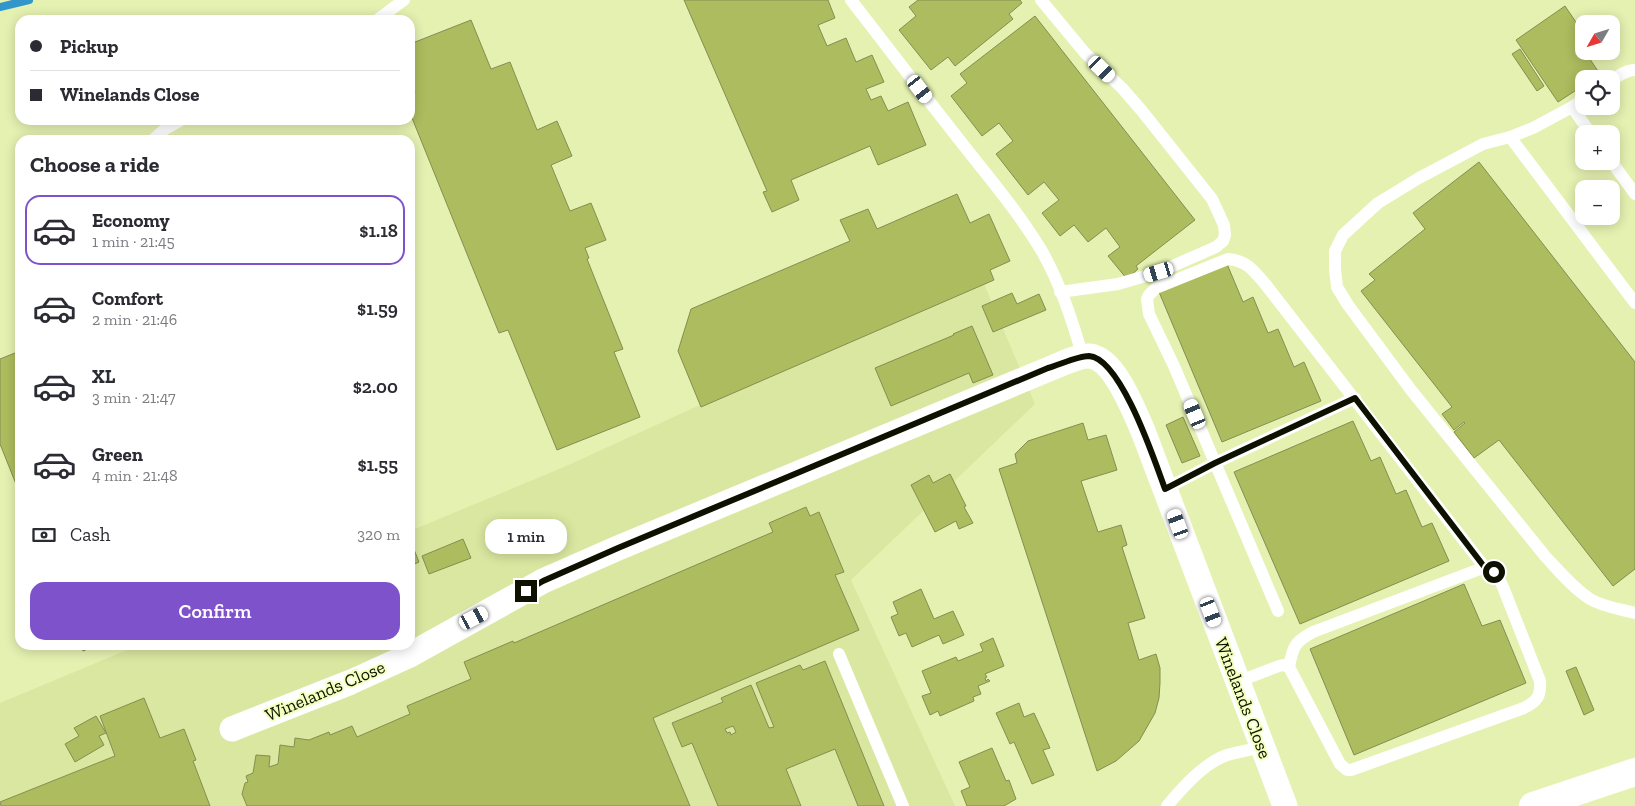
<!DOCTYPE html>
<meta charset="utf-8">
<style>
:root{--surface:#fff;--page:#f2f2f3;--text:#2b2b33;--muted:#7c7c81;--line:#e1e1e2;--accent:#7e52cb}
body{margin:0;font-family:"Zilla Slab",serif;background:var(--page);color:var(--text);height:100vh;display:flex;flex-direction:column;font-size:19px;white-space:nowrap}
*{box-sizing:border-box;margin:0}
p{font-size:16px;color:var(--muted)}
.icon{flex:none;width:28px;height:28px;fill:none;stroke:currentColor;stroke-width:2;stroke-linecap:round;stroke-linejoin:round}
.map{position:relative;flex:1;overflow:hidden}
.sheet{position:absolute;left:15px;top:135px;width:400px;height:515px;display:flex;flex-direction:column;background:var(--surface);border-radius:15px;box-shadow:0 2px 12px #0003}
.sheet>*{flex:none}
.banner{position:absolute;left:15px;top:15px;width:400px;height:110px;border-radius:15px;box-shadow:0 2px 12px #0003;display:grid;align-content:center;height:110px;padding:0 15px;background:var(--surface)}
.needle{width:32px;rotate:231deg}
.fabs{position:absolute;left:1575px;top:15px;display:grid;gap:10px}
.fabs a{display:grid;place-items:center;width:45px;height:45px;border-radius:10px;background:var(--surface);box-shadow:0 2px 12px #0003;font-size:25px}
.end{position:absolute;width:22px;height:22px;margin:-11px;border:6px solid #0e1100;background:#fff;box-shadow:0 0 0 2px #fff}
.from{border-radius:50%}
.bubble{position:absolute;height:35px;border-radius:15px;background:var(--surface);box-shadow:0 2px 12px #0003;font-size:16px;font-weight:600;line-height:35px;text-align:center}
.car{position:absolute;width:15px;height:30px;margin:-15px -8px;border-radius:6px;box-shadow:0 0 4px 1px #0007;background:linear-gradient(#fff 24%,#345 0 40%,#fff 0 76%,#345 0 86%,#fff 0)}
.banner b{display:flex;align-items:center;gap:18px;height:48px;font-size:19px}
.banner b+b{border-top:1px solid var(--line)}
.banner i{width:12px;height:12px;background:var(--text)}
ul{padding:0;list-style:none}
li{display:flex;align-items:center;gap:15px;height:70px;margin:0 10px 8px;padding:0 5px;border:2px solid transparent;border-radius:15px}
li div{flex:1}
li b{display:block;font-size:19px}
li em{font-style:normal;font-weight:600}
li.on{border-color:var(--accent)}
li>.icon{width:45px;height:45px;stroke-width:1.5}
h2{padding:0 15px;font-size:22px;line-height:60px}
.pay{display:flex;align-items:center;gap:12px;height:55px;padding:0 15px;font-size:19px}
.pay p{margin-inline-start:auto}
.primary-button{display:flex;gap:10px;margin-top:auto;padding:10px 15px}
.primary-button a{flex:1;height:58px;border-radius:15px;background:var(--accent);color:#fff;font-size:20px;font-weight:600;line-height:58px;text-align:center}
.map>svg:first-child{display:block}
</style>
<div class="map">
<svg width="1635" height="806" viewBox="0 0 1635 806">
<rect width="100%" height="100%" fill="#e5f1b1"/>
<path fill="#dae7a0" d="M981,277L1035,404L851,580L955,806H0V703L139,645H410V531L564,467Z"/>
<g fill="none" stroke-linecap="round" stroke-linejoin="round">
<path stroke="#3096cc" stroke-width="8" d="M0,7L29,0"/>
</g>
<g fill="#adbc5e" stroke="#848e51" fill-rule="evenodd">
<path d="M684,0H828L835,18L818,25L827,46L846,38L856,62L872,55L884,82L866,89L871,100L881,96L888,111L908,102L926,145L878,165L870,146L791,180L799,200L772,212L763,192L767,191Z"/>
<path d="M918,0H1020L1022,3L1009,14L1013,19L955,66L948,57L931,70L899,30L916,16L909,7Z"/>
<path d="M1565,6L1584,34V39L1579,43L1600,74L1592,79H1584V85L1558,102L1516,40Z"/>
<path d="M1035,16L1195,220L1136,266L1138,269L1127,279L1108,256L1120,247L1106,228L1088,242L1074,225L1060,236L1042,213L1059,200L1044,182L1028,195L996,154L1013,141L999,123L982,136L951,96L967,83L960,74Z"/>
<path d="M471,20L491,69L510,62L537,130L557,121L572,156L551,165L570,211L591,203L606,240L585,248L589,258L587,259L623,349L614,352L640,417L557,450L508,330L499,333L410,113V94L415,92L410,79V44Z"/>
<path d="M1520,49L1544,86L1537,91L1512,54Z"/>
<path d="M1479,162L1635,362V569L1613,586L1499,440L1474,458L1454,432L1465,423L1464,422L1454,430L1442,414L1452,407L1361,291L1375,280L1369,274L1425,229L1413,213Z"/>
<path d="M957,194L970,223L989,214L1010,261L990,270L994,280L701,407L678,351L691,309L850,241L840,220L868,209L877,229Z"/>
<path d="M1227,264L1243,302L1253,297L1268,333L1278,329L1294,367L1304,362L1321,401L1222,442L1159,292Z"/>
<path d="M1012,293L1017,304L1039,294L1046,310L993,332L982,306Z"/>
<path d="M972,326L993,375L973,383L969,373L891,406L875,368L954,335L953,334Z"/>
<path d="M20,351V494L0,444V359Z"/>
<path d="M1183,417L1200,456L1182,463L1166,425Z"/>
<path d="M1353,421L1371,461L1380,457L1396,494L1406,490L1422,527L1432,523L1449,561L1300,624L1234,472Z"/>
<path d="M1083,423L1088,440L1106,435L1117,470L1081,481L1098,532L1121,525L1127,545L1122,547L1145,618L1128,623L1139,660L1156,654L1160,668V683L1159,698L1155,713L1139,741L1116,761L1097,771L999,469L1017,463L1015,454L1028,441Z"/>
<path d="M950,474L966,506L964,507L973,523L959,529L956,521L935,532L911,485L929,475L933,483Z"/>
<path d="M806,507L810,516L819,512L844,572L835,575L859,630L653,718L690,806H247L242,794L245,783L248,782L246,776L253,773L256,755L270,756L269,767L278,764L280,745L294,747L295,738L309,740L329,732L330,735L352,726L357,737L410,714L407,706L471,679L464,662L513,641L514,643L773,532L769,523Z"/>
<path d="M463,539L471,558L429,574L422,556Z"/>
<path d="M410,542H411L419,562L410,566Z"/>
<path d="M1464,584L1482,626L1500,620L1526,683L1354,755L1310,649Z"/>
<path d="M921,589L934,619L953,611L964,635L943,644L939,635L912,647L906,633L899,636L891,617L898,614L893,602Z"/>
<path d="M993,638L1004,666L985,674L987,677L985,678L986,681L988,679L990,681L978,686L981,694L973,697L974,701L940,716L938,711L930,715L922,696L931,693L922,671L956,657L958,661L983,651L980,644Z"/>
<path d="M81,645H97L83,651Z"/>
<path d="M825,661L884,806H858L835,749L786,769L801,806H718L692,743L682,747L672,723L723,702L721,698L751,685L769,728L774,727L756,683L800,665L803,670ZM733,726L736,732L731,735L730,732L727,733L725,729Z"/>
<path d="M1576,667L1594,710L1584,715L1566,671Z"/>
<path d="M144,698L160,738L184,729L196,760L193,761L210,806H1L0,802L115,756L100,716Z"/>
<path d="M1019,703L1024,717L1034,713L1050,748L1043,750L1054,775L1032,784L1014,742L1010,744L996,713Z"/>
<path d="M96,716L106,733L99,736L104,745L75,762L65,744L79,736L74,728Z"/>
<path d="M992,748L1006,781L1009,780L1016,799L1004,806H967L961,791L970,787L959,762Z"/>
</g>
<g fill="none" stroke-linecap="round" stroke-linejoin="round">
<g stroke="#fff" stroke-width="12">
<path d="M851,0C889,49 927,99 965,147C991,180 1018,212 1040,248C1060,282 1072,320 1083,357"/>
<path d="M1041,0L1085,53L1122,88L1142,111L1212,199L1224,225L1225,235L1223,241L1216,247L1159,272L1118,284L1060,292"/>
<path d="M377,20L404,0"/>
<path d="M1611,81C1618,76 1626,70 1635,70"/>
<path d="M1572,107L1584,99"/>
<path d="M1591,134L1572,107L1533,128L1510,137L1483,144L1419,178L1378,203L1343,235L1335,251V269L1337,287L1348,305L1411,390L1545,556C1559,571 1573,588 1590,599C1603,607 1621,609 1635,613"/>
<path d="M1510,137L1635,303"/>
<path d="M153,140L165,129L181,120"/>
<path d="M1611,161L1635,194"/>
<path d="M1165,489L1215,463L1355,398"/>
<path d="M1278,611L1174,366L1149,314L1147,299L1149,295L1156,288L1228,259C1248,261 1254,271 1266,285L1486,569"/>
<path d="M839,654L903,806"/>
<path d="M1237,682L1279,666L1283,665L1289,667L1340,764L1347,770H1351L1524,708C1537,701 1541,697 1540,681L1503,587C1498,576 1494,568 1480,569L1313,632C1294,642 1293,647 1289,667"/>
<path d="M1167,806C1182,788 1204,763 1227,755C1238,752 1250,750 1262,747"/>
</g>
<path stroke="#fff" stroke-width="25" d="M232,729L351,682L408,656L543,581L618,548L1049,369C1059,365 1080,355 1090,356C1115,359 1134,411 1143,431L1285,806"/>
<path stroke="#fff" stroke-width="28" d="M1533,806L1635,772"/>
</g>
<g fill="none" stroke-linecap="round" stroke-linejoin="round">
<path stroke="#0e1100" stroke-width="6" d="M526,591L543,581L618,548L1048,368C1059,365 1078,356 1089,356C1121,358 1155,462 1165,489L1215,463L1355,398L1486,569L1494,572"/>
</g>
<g text-anchor="middle" stroke-width="4" stroke-linejoin="round" paint-order="stroke">
<g font-size="18" fill="#0e1100" stroke="#f2ffbd">
<text transform="translate(325 691) rotate(-23)" y="6">Winelands Close</text>
<text transform="translate(1243 698) rotate(69)" y="6">Winelands Close</text>
</g>
</g>
</svg>
<div class="fabs">
<a><svg class="needle" viewBox="-14 -14 28 28"><path d="M0-13l5 13h-10z" fill="#e53935"/><path d="M0 13l5-13h-10z" fill="#7c7c81"/></svg></a>
<a><svg class="icon" aria-label="locate" viewBox="0 0 24 24"><circle cx="12" cy="12" r="6"/><path d="M12 2v4M12 18v4M2 12h4M18 12h4"/></svg></a>
<a>+</a>
<a>−</a>
</div>
<i class="end from" style="left:1494px;top:572px"></i>
<i class="end" style="left:526px;top:591px"></i>
<div class="bubble" style="left:485px;top:519px;width:82px">1 min</div>
<i class="car" style="left:1102px;top:69px;rotate:134deg"></i>
<i class="car" style="left:920px;top:89px;rotate:143deg"></i>
<i class="car" style="left:1159px;top:272px;rotate:253deg"></i>
<i class="car" style="left:1195px;top:414px;rotate:337deg"></i>
<i class="car" style="left:1178px;top:524px;rotate:340deg"></i>
<i class="car" style="left:1211px;top:612px;rotate:159deg"></i>
<i class="car" style="left:474px;top:618px;rotate:62deg"></i>
<div class="banner">
<b><i class="from"></i>Pickup</b>
<b><i></i>Winelands Close</b>
</div>
<section class="sheet">
<h2>Choose a ride</h2>
<ul>
<li class="on"><svg class="icon" aria-label="car" viewBox="0 0 24 24"><path d="M5 17H2v-5l4-1 3-4h7l3 4 3 1v5h-3M9 17h6M6 11h13"/><circle cx="7" cy="17" r="2"/><circle cx="17" cy="17" r="2"/></svg><div><b>Economy</b><p>1 min · 21:45</p></div><em>$1.18</em></li>
<li><svg class="icon" aria-label="car" viewBox="0 0 24 24"><path d="M5 17H2v-5l4-1 3-4h7l3 4 3 1v5h-3M9 17h6M6 11h13"/><circle cx="7" cy="17" r="2"/><circle cx="17" cy="17" r="2"/></svg><div><b>Comfort</b><p>2 min · 21:46</p></div><em>$1.59</em></li>
<li><svg class="icon" aria-label="car" viewBox="0 0 24 24"><path d="M5 17H2v-5l4-1 3-4h7l3 4 3 1v5h-3M9 17h6M6 11h13"/><circle cx="7" cy="17" r="2"/><circle cx="17" cy="17" r="2"/></svg><div><b>XL</b><p>3 min · 21:47</p></div><em>$2.00</em></li>
<li><svg class="icon" aria-label="car" viewBox="0 0 24 24"><path d="M5 17H2v-5l4-1 3-4h7l3 4 3 1v5h-3M9 17h6M6 11h13"/><circle cx="7" cy="17" r="2"/><circle cx="17" cy="17" r="2"/></svg><div><b>Green</b><p>4 min · 21:48</p></div><em>$1.55</em></li>
</ul>
<div class="pay"><svg class="icon" aria-label="cash" viewBox="0 0 24 24"><path d="M3 7h18v10H3z"/><circle cx="12" cy="12" r="2"/></svg>Cash<p>320 m</p></div>
<div class="primary-button"><a>Confirm</a></div>
</section>
</div>
